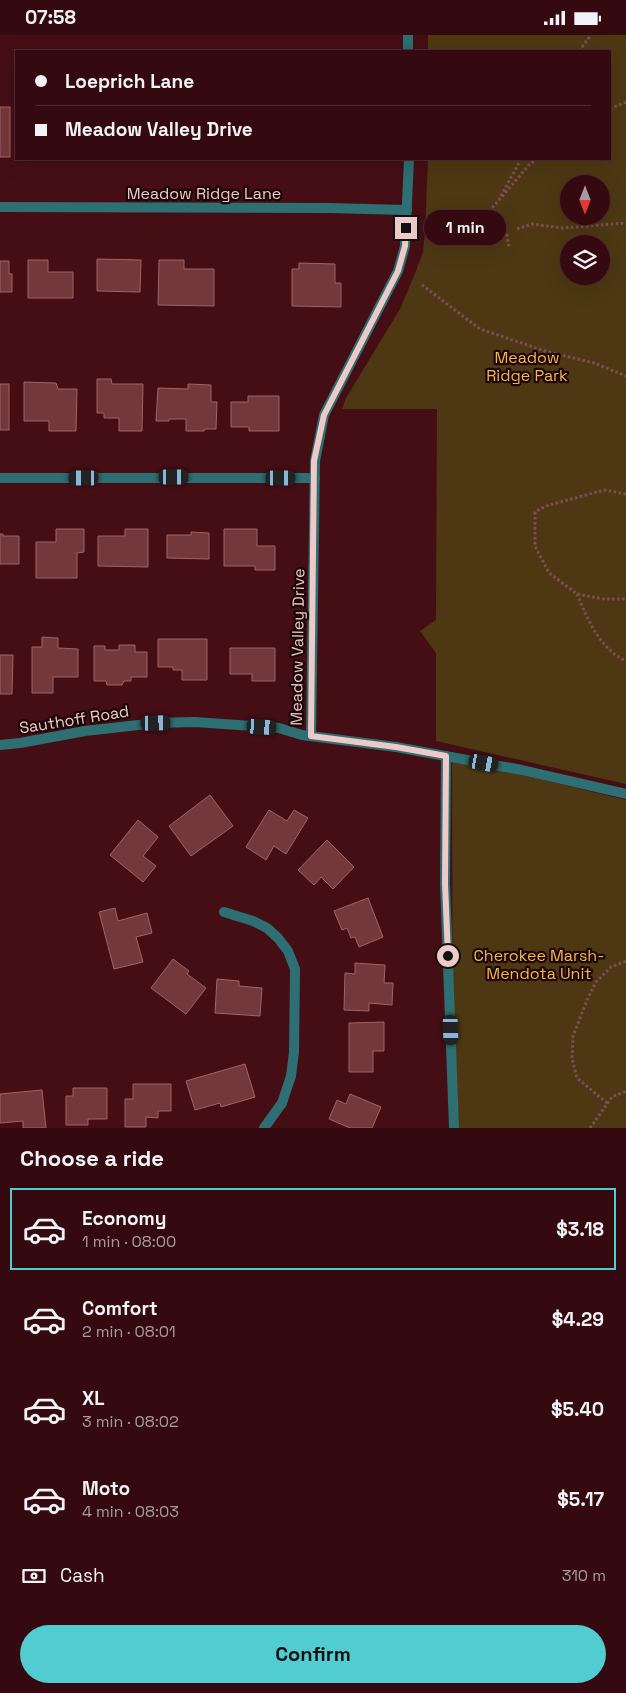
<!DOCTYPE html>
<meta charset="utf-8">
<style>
:root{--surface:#340a10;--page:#3f181e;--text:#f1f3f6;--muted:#a99a9f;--line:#4e2b30;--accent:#51ccd1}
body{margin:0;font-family:"Space Grotesk",sans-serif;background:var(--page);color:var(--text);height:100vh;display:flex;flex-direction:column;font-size:19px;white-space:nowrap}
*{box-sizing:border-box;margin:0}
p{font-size:16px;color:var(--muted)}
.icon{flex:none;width:28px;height:28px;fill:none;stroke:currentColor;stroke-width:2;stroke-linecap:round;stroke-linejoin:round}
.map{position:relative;height:1093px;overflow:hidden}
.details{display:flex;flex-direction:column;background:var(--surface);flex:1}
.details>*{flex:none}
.guide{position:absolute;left:15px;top:15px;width:596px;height:110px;border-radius:0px;box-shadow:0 5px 20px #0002,0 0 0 1px var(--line);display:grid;align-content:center;height:110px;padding:0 20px;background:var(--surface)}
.needle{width:32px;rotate:180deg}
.controls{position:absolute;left:560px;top:140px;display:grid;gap:10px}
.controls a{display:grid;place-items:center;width:50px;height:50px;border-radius:50%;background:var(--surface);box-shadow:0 5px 20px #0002,0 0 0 1px var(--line);font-size:25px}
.end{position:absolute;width:22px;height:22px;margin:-11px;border:6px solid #edc9c8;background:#111;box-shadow:0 0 0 2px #111}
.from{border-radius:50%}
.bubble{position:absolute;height:35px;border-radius:18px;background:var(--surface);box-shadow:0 5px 20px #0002,0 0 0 1px var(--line);font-size:16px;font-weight:600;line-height:35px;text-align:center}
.car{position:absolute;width:15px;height:30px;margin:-15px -8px;border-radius:6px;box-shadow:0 0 4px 1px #0007;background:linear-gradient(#222 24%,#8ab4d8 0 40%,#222 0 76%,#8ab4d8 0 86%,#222 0)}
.guide b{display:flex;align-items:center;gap:18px;height:48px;font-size:19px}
.guide b+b{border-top:1px solid var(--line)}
.guide i{width:12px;height:12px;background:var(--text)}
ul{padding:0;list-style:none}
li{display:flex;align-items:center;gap:15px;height:82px;margin:0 10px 8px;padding:0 10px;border:2px solid transparent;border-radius:0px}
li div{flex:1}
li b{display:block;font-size:19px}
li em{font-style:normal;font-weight:600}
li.selected{border-color:var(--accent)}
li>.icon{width:45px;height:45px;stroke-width:1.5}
h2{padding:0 20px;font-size:22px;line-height:60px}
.pay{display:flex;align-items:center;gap:12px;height:55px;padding:0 20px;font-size:19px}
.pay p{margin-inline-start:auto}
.primary-button{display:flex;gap:10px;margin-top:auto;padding:10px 20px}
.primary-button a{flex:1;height:58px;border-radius:30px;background:var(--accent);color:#111;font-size:20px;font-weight:600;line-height:58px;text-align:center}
.status{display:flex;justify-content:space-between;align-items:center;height:35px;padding:0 25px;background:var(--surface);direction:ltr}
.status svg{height:14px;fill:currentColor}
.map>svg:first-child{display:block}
</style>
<div class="status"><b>07:58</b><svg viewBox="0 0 49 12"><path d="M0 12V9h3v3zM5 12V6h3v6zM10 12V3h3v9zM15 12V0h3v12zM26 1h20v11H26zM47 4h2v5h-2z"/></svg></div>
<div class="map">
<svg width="626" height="1093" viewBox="0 0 626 1093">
<rect width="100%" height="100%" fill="#450e15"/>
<g fill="#4d3813" fill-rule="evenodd">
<path d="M428,0H626V749L436,706V618L420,596L436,585L437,374H342L346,363L400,274L416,236L423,217L425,198L428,124H610V16H428ZM569,149H601V181H569ZM569,209H601V241H569Z"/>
<path d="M452,727L511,737L626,765V1093H453Z"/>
</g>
<g fill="#73383b" stroke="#a36364">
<rect x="0" y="72" width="10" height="50"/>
<path d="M97,224L141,225L140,257L97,256Z"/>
<path d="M28,225H48V237H73V263H28Z"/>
<path d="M159,225H184V234H214V271L158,270Z"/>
<path d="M0,226H9V239H12V257H0Z"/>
<path d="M299,228L335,229V248H341V272L292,271V234H299Z"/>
<path d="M97,344H111L112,349H143L142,396H119V383H104V378H97Z"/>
<path d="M24,347L56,348L58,354H77L76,396H49V386H24Z"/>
<rect x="0" y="349" width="9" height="46"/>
<path d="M188,349L211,350V367H217L216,394H205L204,396H186V384H169V386H156L158,353L188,354Z"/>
<path d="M248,361H279V396H249V392H231V367H248Z"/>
<path d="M56,494H84V517L77,518V543H36V507H56Z"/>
<path d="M125,494H148V532L98,531V501H125Z"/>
<path d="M224,494H257V511H275V535H255V531H224Z"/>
<path d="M191,497L209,498V524L167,523V500H191Z"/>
<path d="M0,499H3V501H19V529H0Z"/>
<path d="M42,602L58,603V613L78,614V642H53V658H32V612H42Z"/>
<path d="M158,604H207V645H182V635H173V632H158Z"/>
<path d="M119,610H135V617H147V642H131V646H124L122,650H107L106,646H94V611H105V615H119Z"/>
<path d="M230,613H275V646H252V639H230Z"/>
<path d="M0,620H13L12,659H0Z"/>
<path d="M210,760L233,791L191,821L169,791Z"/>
<path d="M269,775L287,786L294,775L308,783L286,819L274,811L266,825L246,812Z"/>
<path d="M138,785L158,802L143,821L156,831L143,847L110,820Z"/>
<path d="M327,805L354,832L333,854L321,842L314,850L298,835Z"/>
<path d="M368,863L383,902L359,912L355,902L351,903L347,893L342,895L334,876Z"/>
<path d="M115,873L118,886L147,878L152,898L136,902L143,927L114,934L99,877Z"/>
<path d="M173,924L189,936L187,939L206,953L186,979L151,953Z"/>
<path d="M355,928L385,930L384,948H393L392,970L369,968V976L344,975L345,938L355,939Z"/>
<path d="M217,944L239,946V951L262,953L260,981L215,978Z"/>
<path d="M384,987V1016H373V1037H349V988Z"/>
<path d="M245,1029L255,1062L221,1072L220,1068L195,1075L186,1046Z"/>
<path d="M133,1049H171V1076H158V1083L146,1082V1092H125V1064H133Z"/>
<path d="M73,1053H107V1084H88V1090H66V1061H73Z"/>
<path d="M42,1055L46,1093H23V1086L0,1088V1059Z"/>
<path d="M350,1059L381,1072L372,1093H350L329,1084L337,1065L346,1069Z"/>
</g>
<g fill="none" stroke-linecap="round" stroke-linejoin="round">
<g stroke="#7e4e52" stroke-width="3" stroke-dasharray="2.5 2.5" stroke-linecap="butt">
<path d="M579,16L591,0"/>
<path d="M610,74L626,67"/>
<path d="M501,161L521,124"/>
<path d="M517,194L532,189L563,193L626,188"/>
<path d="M507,199L509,214"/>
<path d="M463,207L529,130L537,124"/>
<path d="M422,250L480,294L545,316L594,328L626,341"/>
<path d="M626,459L604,455L546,471L535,477V511L549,538L577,559L604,564H626"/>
<path d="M577,559C588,585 599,613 626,626"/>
<path d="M607,1068L577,1043L572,1024L573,1001L587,965L596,947L611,932L626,926"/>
<path d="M590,1093L612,1062L626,1056"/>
</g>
<g stroke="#2d6f72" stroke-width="10">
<path d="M408,0V16"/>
<path d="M0,172L328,173L407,175"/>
<path d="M0,443H315"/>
<path d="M311,701L315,426L324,380L398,236L405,211L409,124"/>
<path d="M0,710L20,708L85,696L156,688L195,687L279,693L302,700L396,712L522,735L626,759"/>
<path d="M446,721L445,848L454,1093"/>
<path d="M224,877L253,886L267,893L278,903L288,916L295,934L294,1017L291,1041L282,1068L264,1093"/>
</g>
</g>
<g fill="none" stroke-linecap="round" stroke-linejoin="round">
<path stroke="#edc9c8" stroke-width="6" d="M406,193L405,211L398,236L324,380L314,426L311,701L396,712L446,721L445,848L448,921"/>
</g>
<g text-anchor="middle" stroke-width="4.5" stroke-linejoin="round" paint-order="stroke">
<g font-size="16" fill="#edc9c8" stroke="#1d0607">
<text x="204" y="164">Meadow Ridge Lane</text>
<text transform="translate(297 612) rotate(-89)" y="6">Meadow Valley Drive</text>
<text transform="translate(74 684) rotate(-9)" y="6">Sauthoff Road</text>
</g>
<g font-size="16" fill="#f5b748" stroke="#1d0607">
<text x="527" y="328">Meadow<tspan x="527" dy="18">Ridge Park</tspan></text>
<text x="539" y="926">Cherokee Marsh-<tspan x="539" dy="18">Mendota Unit</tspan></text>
</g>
</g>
</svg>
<div class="controls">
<a><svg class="needle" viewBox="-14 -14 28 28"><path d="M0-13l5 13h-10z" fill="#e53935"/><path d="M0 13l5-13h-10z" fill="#a99a9f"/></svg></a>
<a><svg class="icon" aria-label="layers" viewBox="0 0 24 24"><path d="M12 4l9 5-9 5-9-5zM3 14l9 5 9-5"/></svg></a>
</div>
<i class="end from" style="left:448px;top:921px"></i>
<i class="end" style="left:406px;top:193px"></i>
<div class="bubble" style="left:424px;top:175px;width:82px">1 min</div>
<i class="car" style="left:174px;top:442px;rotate:90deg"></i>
<i class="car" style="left:84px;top:443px;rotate:270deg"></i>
<i class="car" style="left:281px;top:443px;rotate:90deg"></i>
<i class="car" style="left:156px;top:688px;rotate:89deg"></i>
<i class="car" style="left:262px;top:692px;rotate:94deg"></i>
<i class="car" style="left:484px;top:728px;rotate:100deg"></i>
<i class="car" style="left:451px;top:995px;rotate:178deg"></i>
<div class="guide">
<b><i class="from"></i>Loeprich Lane</b>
<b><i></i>Meadow Valley Drive</b>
</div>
</div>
<section class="details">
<h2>Choose a ride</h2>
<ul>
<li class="selected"><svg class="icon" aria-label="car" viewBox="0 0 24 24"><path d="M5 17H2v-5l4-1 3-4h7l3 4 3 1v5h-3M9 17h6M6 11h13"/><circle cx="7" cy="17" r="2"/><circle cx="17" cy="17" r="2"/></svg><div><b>Economy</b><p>1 min · 08:00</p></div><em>$3.18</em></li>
<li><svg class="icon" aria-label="car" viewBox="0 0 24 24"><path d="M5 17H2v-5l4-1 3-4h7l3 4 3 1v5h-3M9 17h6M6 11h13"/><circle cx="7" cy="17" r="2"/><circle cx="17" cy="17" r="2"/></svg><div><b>Comfort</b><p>2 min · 08:01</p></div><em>$4.29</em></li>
<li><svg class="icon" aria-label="car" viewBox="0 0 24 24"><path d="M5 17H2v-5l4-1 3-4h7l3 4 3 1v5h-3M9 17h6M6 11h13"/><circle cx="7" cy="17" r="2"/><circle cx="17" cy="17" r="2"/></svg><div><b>XL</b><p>3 min · 08:02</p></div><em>$5.40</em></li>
<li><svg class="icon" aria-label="car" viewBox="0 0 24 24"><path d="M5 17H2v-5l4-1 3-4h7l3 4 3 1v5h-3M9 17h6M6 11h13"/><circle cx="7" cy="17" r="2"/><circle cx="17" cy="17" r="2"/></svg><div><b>Moto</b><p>4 min · 08:03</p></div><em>$5.17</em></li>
</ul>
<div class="pay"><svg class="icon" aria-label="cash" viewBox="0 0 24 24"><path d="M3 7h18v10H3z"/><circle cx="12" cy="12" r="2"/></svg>Cash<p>310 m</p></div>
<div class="primary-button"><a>Confirm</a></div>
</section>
